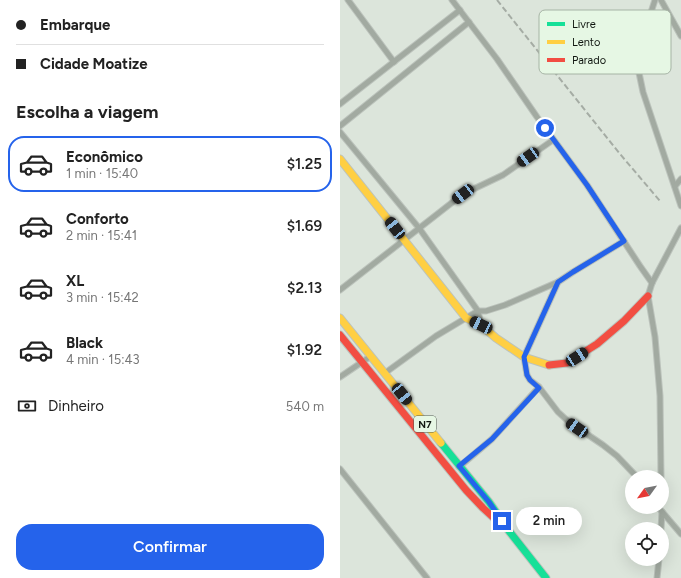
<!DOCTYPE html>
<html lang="pt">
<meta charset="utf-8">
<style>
:root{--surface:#fff;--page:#f2f2f2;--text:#222;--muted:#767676;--line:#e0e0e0;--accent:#2563eb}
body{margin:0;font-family:Figtree,sans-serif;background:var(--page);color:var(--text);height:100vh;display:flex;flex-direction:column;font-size:15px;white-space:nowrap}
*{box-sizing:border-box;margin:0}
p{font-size:13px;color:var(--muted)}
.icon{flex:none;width:22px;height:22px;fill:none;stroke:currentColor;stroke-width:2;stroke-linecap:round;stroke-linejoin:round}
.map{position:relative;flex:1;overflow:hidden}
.side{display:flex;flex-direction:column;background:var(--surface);width:340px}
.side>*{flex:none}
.guide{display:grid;align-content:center;height:88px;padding:0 16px;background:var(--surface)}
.needle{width:26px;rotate:237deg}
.tools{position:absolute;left:285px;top:470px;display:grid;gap:8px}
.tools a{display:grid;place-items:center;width:44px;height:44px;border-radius:50%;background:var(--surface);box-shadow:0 4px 16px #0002;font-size:20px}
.end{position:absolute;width:18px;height:18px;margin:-9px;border:5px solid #2563eb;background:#fff;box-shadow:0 0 0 2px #fff}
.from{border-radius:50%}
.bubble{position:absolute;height:28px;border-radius:14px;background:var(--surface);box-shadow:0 4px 16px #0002;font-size:13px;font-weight:600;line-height:28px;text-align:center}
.car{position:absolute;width:12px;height:24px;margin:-12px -6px;border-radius:5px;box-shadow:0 0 3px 1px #0007;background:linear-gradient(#222 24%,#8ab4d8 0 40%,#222 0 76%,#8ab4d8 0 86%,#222 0)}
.guide b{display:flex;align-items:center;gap:14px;height:38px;font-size:15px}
.guide b+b{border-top:1px solid var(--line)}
.guide i{width:10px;height:10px;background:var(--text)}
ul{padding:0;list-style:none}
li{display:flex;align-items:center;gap:12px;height:56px;margin:0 8px 6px;padding:0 8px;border:2px solid transparent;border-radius:16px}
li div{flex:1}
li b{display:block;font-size:15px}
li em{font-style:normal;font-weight:600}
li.on{border-color:var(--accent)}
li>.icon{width:36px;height:36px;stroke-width:1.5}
h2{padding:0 16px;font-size:18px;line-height:48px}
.pay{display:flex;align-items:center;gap:10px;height:44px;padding:0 16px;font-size:15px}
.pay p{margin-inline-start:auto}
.action{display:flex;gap:8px;margin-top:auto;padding:8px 16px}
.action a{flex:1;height:46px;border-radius:16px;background:var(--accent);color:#fff;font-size:16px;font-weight:600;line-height:46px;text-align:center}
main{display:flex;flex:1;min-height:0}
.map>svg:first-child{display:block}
</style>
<main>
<section class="side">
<div class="guide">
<b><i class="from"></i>Embarque</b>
<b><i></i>Cidade Moatize</b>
</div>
<h2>Escolha a viagem</h2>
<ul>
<li class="on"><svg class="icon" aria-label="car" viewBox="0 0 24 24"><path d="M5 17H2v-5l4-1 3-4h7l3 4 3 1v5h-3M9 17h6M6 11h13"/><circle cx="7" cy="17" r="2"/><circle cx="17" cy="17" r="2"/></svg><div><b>Econômico</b><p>1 min · 15:40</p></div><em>$1.25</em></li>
<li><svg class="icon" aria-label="car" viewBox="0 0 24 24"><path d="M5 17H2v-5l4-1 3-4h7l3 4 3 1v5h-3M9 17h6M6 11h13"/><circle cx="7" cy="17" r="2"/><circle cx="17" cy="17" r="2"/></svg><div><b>Conforto</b><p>2 min · 15:41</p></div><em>$1.69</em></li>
<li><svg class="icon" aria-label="car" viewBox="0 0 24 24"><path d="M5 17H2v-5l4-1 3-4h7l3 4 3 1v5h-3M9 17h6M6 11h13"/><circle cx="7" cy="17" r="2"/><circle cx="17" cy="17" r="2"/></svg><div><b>XL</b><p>3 min · 15:42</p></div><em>$2.13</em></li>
<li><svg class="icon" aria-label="car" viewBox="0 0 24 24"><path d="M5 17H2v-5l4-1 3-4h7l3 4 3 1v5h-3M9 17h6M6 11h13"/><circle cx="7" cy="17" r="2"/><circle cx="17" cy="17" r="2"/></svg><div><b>Black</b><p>4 min · 15:43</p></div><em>$1.92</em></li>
</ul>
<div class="pay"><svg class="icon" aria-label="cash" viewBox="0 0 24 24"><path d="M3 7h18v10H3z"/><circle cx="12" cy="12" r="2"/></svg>Dinheiro<p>540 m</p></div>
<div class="action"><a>Confirmar</a></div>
</section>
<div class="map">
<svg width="341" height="578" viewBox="0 0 341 578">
<rect width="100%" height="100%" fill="#dce5db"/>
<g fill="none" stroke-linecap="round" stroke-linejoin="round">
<g stroke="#bcc3bc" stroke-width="7">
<g id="street">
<path d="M8,0L54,62"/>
<path d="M112,0L157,59L197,117L247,185L300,266L312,283"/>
<path d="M315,0L299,49L298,68L303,92L341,206"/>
<path d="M321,0L341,36"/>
<path d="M0,104L120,10"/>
<path d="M0,126L129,22"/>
<path d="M0,132L79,228L138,311L141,325"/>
<path d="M335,186L341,179"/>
<path d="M218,282L184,357L187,375L190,380L199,387L218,412L229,422L263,445L277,456L297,477"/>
<path d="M0,290L123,194L163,175L213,140"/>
<path d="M45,373L96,336L126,318L138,311H146L165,305L218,282L233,272L284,241"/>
<path d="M0,377L31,356"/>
<path d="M119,467L152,439L199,387"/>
<path d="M0,469L87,578"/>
<path d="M321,477L320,396L315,337L308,296L312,283L341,228"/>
<path d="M318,507L341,534"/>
<path d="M321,529L322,512"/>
<path d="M317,578L319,559"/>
</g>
</g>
<g stroke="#bcc3bc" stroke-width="9">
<path id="fast" d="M101,443L149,502L169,531L206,578"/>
</g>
<g stroke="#bcc3bc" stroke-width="9">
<g id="slow">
<path d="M0,159L126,318L141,325L156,338L184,357L209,365"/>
<path d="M0,318L101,443"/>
</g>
</g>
<g stroke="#bcc3bc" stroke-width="9">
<g id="jam">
<path d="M0,335L126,490L143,508L155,519"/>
<path d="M209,365L227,363L257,344L284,321L308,296"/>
</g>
</g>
<use href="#street" stroke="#a2aaa1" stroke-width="5"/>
<use href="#fast" stroke="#16e098" stroke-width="7"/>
<use href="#slow" stroke="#ffcf43" stroke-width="7"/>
<use href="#jam" stroke="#f24e42" stroke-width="7"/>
<g stroke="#a5aca4" stroke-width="2" stroke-dasharray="6 3" stroke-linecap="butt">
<path d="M157,0L280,154L320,201"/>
<path d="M340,230L341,232"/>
</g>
</g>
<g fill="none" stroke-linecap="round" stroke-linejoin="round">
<path stroke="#2563eb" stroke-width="5" d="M162,521L149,502L119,466L152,439L199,388L190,380L187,375L184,357L218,282L233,272L284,241L247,185L205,128"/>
</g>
<g text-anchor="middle" stroke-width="3" stroke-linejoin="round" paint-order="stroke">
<rect fill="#e6f7e4" stroke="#515a50" stroke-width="1" x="74" y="416" width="22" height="16" rx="3"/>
<g font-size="10" font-weight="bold" fill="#111711">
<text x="85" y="428">N7</text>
</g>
</g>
<rect x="199" y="10" width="132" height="64" rx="6" fill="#e6f7e4" stroke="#a6b4a5" stroke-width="1"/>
<rect x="207" y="22" width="18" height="4" fill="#16e098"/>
<rect x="207" y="40" width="18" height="4" fill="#ffcf43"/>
<rect x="207" y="58" width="18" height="4" fill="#f24e42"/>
<g font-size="11" fill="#111711">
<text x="232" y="28">Livre</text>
<text x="232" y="46">Lento</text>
<text x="232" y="64">Parado</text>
</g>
</svg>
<div class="tools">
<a><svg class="needle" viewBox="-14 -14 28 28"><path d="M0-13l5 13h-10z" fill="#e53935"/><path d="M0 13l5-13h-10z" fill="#767676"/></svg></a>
<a><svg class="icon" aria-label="locate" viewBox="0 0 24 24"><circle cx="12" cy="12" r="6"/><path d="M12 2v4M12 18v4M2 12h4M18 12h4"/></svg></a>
</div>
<i class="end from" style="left:205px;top:128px"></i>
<i class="end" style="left:162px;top:521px"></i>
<div class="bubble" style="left:176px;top:507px;width:66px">2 min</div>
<i class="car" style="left:188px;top:157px;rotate:235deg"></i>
<i class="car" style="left:123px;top:194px;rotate:233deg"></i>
<i class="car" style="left:55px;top:228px;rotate:322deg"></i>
<i class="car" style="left:141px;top:325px;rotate:295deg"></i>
<i class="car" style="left:237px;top:357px;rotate:57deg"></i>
<i class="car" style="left:62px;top:394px;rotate:141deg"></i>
<i class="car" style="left:237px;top:428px;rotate:304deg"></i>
</div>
</main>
